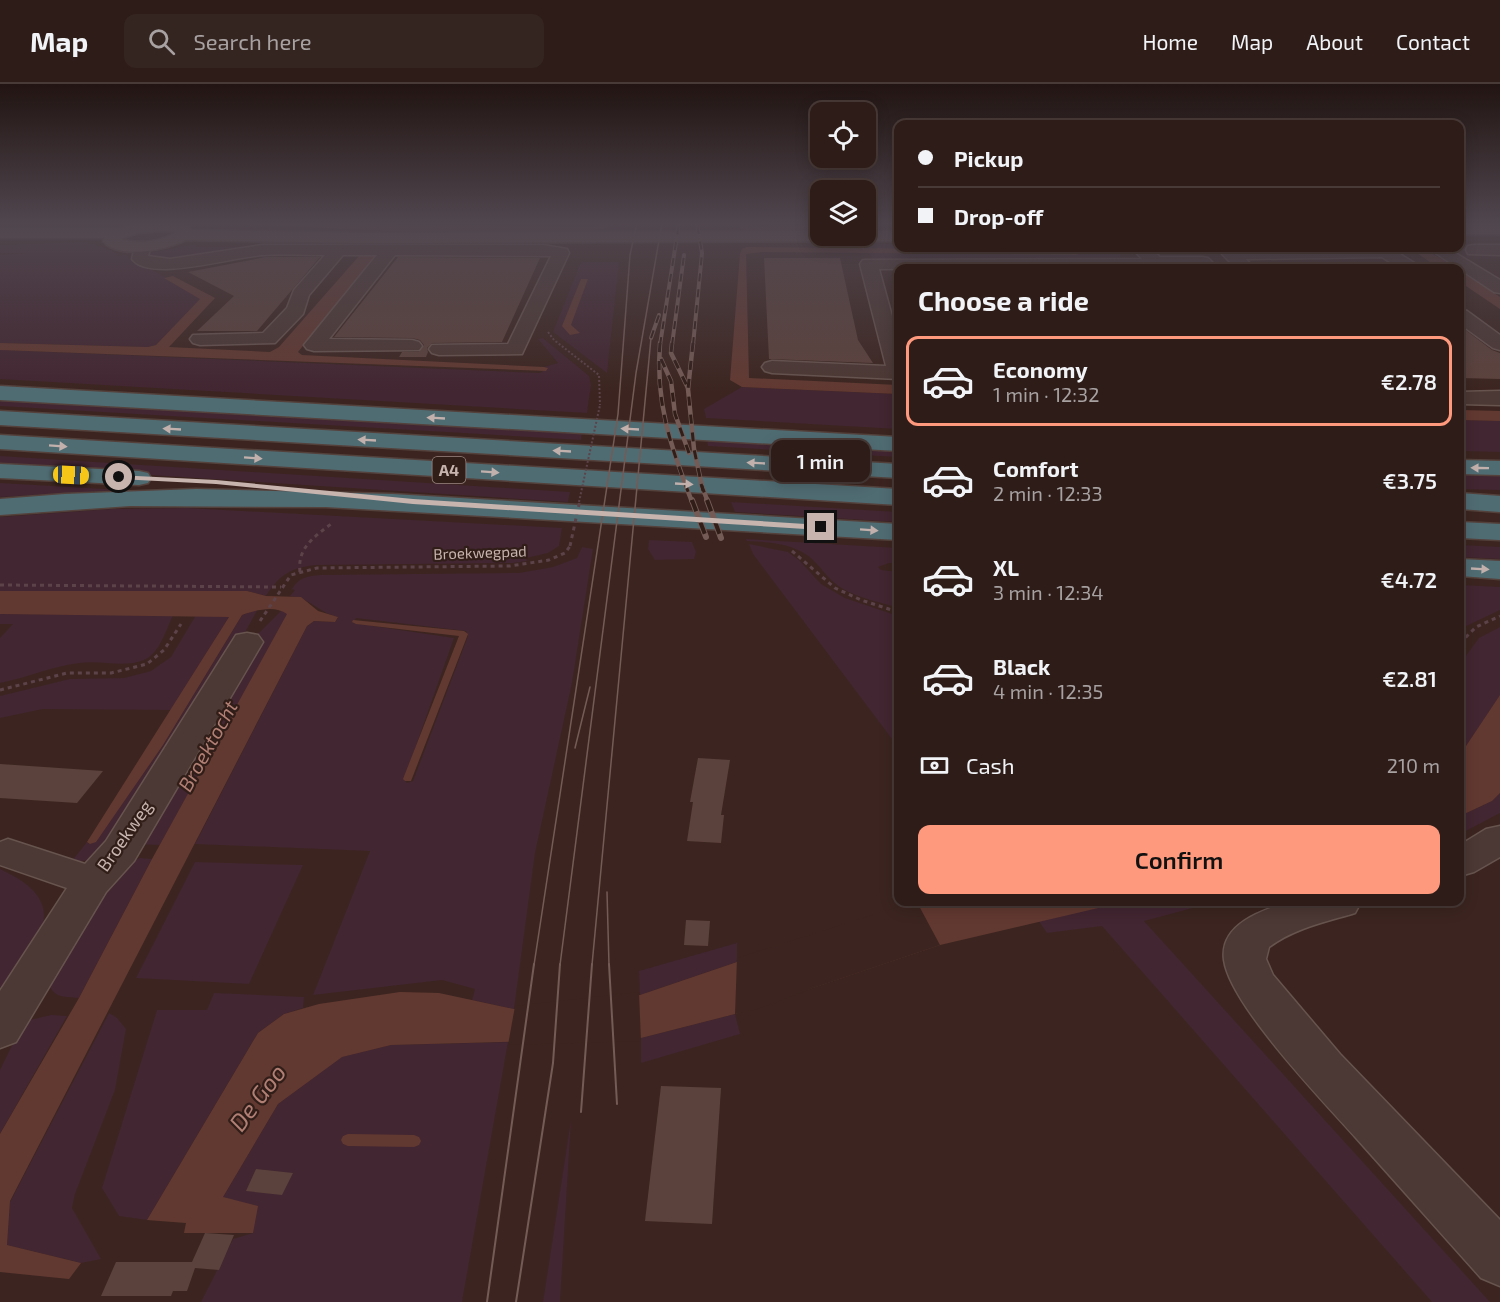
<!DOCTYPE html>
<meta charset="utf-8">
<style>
:root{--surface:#2d1c18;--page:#352521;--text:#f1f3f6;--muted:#a7a1a2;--line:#483a37;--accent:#ff997d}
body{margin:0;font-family:"Exo 2",sans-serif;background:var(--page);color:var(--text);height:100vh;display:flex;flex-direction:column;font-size:22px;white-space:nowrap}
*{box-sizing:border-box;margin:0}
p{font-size:20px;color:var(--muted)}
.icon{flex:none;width:33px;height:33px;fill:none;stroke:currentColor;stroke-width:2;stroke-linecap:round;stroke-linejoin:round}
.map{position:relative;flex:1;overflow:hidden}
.side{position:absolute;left:894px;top:180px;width:570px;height:642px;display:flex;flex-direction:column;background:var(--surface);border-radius:12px;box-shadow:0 3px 15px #0003,0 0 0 2px var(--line)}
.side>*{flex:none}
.hud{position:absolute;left:894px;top:36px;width:570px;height:132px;border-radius:12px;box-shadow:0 3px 15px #0003,0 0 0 2px var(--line);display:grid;align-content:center;height:132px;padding:0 24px;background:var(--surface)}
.controls{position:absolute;left:810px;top:18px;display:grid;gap:12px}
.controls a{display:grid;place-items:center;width:66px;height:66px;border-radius:12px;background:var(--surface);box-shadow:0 3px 15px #0003,0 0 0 2px var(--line);font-size:30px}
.end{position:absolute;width:27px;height:27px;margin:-14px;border:8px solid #c8b4af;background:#111;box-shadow:0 0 0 3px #111}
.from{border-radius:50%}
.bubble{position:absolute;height:42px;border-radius:12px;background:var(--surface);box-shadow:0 3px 15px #0003,0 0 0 2px var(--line);font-size:20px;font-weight:600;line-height:42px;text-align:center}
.car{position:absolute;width:18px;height:36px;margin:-18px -9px;border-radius:8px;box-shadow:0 0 4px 2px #0007;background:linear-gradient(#f5c518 24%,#345 0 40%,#f5c518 0 76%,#345 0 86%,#f5c518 0)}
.hud b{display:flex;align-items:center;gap:21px;height:57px;font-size:22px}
.hud b+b{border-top:2px solid var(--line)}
.hud i{width:15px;height:15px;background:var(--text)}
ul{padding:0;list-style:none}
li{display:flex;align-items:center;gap:18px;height:90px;margin:0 12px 9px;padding:0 12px;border:3px solid transparent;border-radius:12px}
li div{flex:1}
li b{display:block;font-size:22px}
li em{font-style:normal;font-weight:600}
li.on{border-color:var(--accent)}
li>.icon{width:54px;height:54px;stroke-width:1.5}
h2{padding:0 24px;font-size:27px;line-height:72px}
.pay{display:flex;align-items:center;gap:15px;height:66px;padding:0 24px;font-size:22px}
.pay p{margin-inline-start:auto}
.primary-button{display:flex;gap:12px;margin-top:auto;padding:12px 24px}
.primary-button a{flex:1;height:69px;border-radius:12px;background:var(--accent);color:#111;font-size:24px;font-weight:600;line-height:69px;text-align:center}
header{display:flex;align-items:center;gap:36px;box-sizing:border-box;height:84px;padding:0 30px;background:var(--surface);border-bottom:2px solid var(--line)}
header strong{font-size:28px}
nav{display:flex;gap:33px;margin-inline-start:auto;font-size:21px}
.search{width:420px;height:54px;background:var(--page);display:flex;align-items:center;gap:15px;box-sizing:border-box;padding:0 21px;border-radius:12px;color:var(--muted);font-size:22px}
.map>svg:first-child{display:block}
</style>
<header>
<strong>Map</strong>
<div class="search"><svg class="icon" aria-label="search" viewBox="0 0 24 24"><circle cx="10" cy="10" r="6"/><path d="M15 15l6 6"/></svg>Search here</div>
<nav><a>Home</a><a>Map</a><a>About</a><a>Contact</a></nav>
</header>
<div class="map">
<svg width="1500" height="1218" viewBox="0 0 1500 1218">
<rect width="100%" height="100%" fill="#3c2520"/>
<g fill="#422631" fill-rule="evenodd">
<path d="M0,139H139L113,144L0,145Z"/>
<path d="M199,139L389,147H589C604,147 612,139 626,139L622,150L360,151L274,147L224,148V145Z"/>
<path d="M335,139H602L596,143H422Z"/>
<path d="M156,146L169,147L171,150C160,159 138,161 125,155L130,150Z"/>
<path d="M84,158L111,166L118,172L126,171L133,179L146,182L201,215L156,261L148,263L0,259V171L31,169H0V161Z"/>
<path d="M832,160H898V164H1101L1120,169L1121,178H873L870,169L1080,170L833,163Z"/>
<path d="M190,161H196L195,163H253L171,177L150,174L149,169Z"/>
<path d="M581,178H619L607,289L553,248Z"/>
<path d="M543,254L589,292L591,301L587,329L0,295V266H4L540,289L548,284L544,283L558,279L538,255Z"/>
<path d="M742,303L898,310V345L706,334L704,325Z"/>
<path d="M0,314L582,348L581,356L0,322Z"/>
<path d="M1460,336L1500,337V368L1460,367Z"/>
<path d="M707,355L898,365V373L708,362Z"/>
<path d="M0,372L570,408L568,418L41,384L0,381Z"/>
<path d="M1460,388L1500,390V406L1460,405Z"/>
<path d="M0,399L122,406L0,413Z"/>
<path d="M731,418L898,428V438L735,428Z"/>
<path d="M187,424L562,444L559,462L548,469L526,474L527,477L513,479L316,481C291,484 280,490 266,512L247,507H0V433L111,425Z"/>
<path d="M746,455L898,464V479H889L878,483L881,486L898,488V524C881,518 861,515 845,506C828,498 821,481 807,471C790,459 767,458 747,457Z"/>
<path d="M649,456L692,458L696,468L694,475L655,476L648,465Z"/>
<path d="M749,460L788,468L799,476L821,500L845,514L898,532V663L753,470Z"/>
<path d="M1460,461L1500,463V475L1460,473Z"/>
<path d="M582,463L593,465L572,599L535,769L514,925L472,916L475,905L442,896L313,911L370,767L195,760L307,542L314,537L335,538L338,533C318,528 310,514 290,512L295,506L292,505C298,494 307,492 320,491L519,489L553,483L577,474ZM356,534L466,547L468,552L413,697L407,699L404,696L454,554L353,539Z"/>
<path d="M1460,501L1500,503V526L1460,545Z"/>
<path d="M258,525L227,581L115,760L91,776L71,778L87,758L90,760L96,757L163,661L242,531Z"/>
<path d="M282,526L288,529L281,544L160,761L131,760L256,552Z"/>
<path d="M0,530L173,531C166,546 160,569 144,576C125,584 100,576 80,579C52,582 27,594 0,599V554L13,540H0Z"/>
<path d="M196,531L229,533L171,626L43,625L0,634V612L70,595L124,594L151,587L171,573Z"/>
<path d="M1500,543V611L1460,671V580L1479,554Z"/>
<path d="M1500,709V729L1460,750V732L1492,717Z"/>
<path d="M140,774L152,775L79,914C55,912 54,913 44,891L117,783Z"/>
<path d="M195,778L303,781L249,900L136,894Z"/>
<path d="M0,785C74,819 39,854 9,905H0Z"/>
<path d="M1124,818H1215L1144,837L1490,1218H1432L1102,842L1047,849L1038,836Z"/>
<path d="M737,859V878L640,911L639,887Z"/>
<path d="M214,909L304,913L303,924L284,930L258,949L147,1136L119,1132L102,1104L157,926H207Z"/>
<path d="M109,929L117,934L126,945L115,1006L75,1110L72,1124L101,1175L81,1179L7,1161L10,1118Z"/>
<path d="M735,930L740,950L641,979V954Z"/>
<path d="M51,931L67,932L0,1050V986L17,951V939Z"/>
<path d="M508,958L462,1218H201L233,1155L253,1149L223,1113L278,1020L341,973L391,961Z"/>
<path d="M571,1036L560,1218H543Z"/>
</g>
<g fill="#623931">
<path d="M223,139L596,143L602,139H611L607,144L589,147H389Z"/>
<path d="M739,139H747L748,143L820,142V147H749L740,145Z"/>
<path d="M747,163L1076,166L1081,169L1076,171L761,168L746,170L749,294L898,301V310L742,303L730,296L740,170L742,165Z"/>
<path d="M1412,164L1425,165L1456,184H1439L1411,165Z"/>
<path d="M370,170L375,172L298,268L302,271L544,283L548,284L546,287L0,266V259L148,263L156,261L200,215L164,194L173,192L215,214L169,263L270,268L279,263L359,172Z"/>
<path d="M1460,187L1500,213V225L1460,198Z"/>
<path d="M581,195H588L571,241L580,249L570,251L562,242Z"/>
<path d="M1460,326L1500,327V337L1460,336Z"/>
<path d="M0,507H247L266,512L301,513L318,527L338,533L335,538L314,537L307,542L10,1117L7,1161L81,1179L69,1195L0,1188V1050L79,914L152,775L287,530C275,521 256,526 242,531L163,661L96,758L90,760L87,758L229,533L0,530Z"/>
<path d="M1500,611V709L1492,717L1460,732V671Z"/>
<path d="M929,818H1124L940,861L735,930L641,954L391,961L342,973L278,1020L223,1113L258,1122L253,1149H184L186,1139L147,1136L258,949L284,930L319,920L400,908L439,909L514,925L640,911L737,878Z"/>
</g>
<g fill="#3c2520">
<path d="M918,820L940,861L816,903L758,925L735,930L737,874L898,823Z"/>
<path d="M639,908L641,957L508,961L515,922Z"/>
</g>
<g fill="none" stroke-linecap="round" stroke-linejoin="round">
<g fill="#623931" fill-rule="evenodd">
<path d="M353,536L464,547L468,550L411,697H405L403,695L459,552L356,540L352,538Z"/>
<path d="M348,1050L414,1051L419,1053L421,1057L419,1061L414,1063L348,1062L343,1060L341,1056L343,1052Z"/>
</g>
</g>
<g fill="#5c423c">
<path d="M266,173H320L257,247H197L234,212L188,188Z"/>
<path d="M398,173L540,174L502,258L432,259L427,264L428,268L426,273H399L402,268H419L424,261L420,256L412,254L334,253Z"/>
<path d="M764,174H840L858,256L873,279L769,275Z"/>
<path d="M1460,242L1492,266L1500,269V295L1460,294Z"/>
<path d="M698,674L730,676L721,731H724L721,759L687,757L693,718H690Z"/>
<path d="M0,680L103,687L77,719L0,714Z"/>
<path d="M686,836L710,837L708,862L684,861Z"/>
<path d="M661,1002L721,1004L712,1140L645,1137Z"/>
<path d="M256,1085L293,1089L282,1111L246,1107Z"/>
<path d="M205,1149L234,1151L219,1186L195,1184L187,1207H173L171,1212H101L116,1178H192Z"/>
</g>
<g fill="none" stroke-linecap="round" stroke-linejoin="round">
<g stroke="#67544f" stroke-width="3">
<g id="minor">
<path d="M143,157L151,162L148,172L170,175L262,161H543L567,165L569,169L522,270L439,271L432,269L429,265L432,261L508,260L551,172L395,171L329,255L412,256L419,258L422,262L419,266L314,267L307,265L304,261L377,171H343L309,211L303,230L275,259L200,261L193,259L190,255L193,251L263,249L287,224L294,206L325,171C304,171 284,170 264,171C236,172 150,199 132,175L135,162Z"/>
<path d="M1474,161H1500V171L1468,170L1466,166L1468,162Z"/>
<path d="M1132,164H1149L1160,173H1202L1208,174L1218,184L879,185L898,254V295L772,289L765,287L762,283L765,279L772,277L886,282L860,180L863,176L1142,175Z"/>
<path d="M1390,164L1416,180L1418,184H1399L1382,173L1246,175L1254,184H1236L1222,170L1230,165Z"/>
<path d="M1428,164H1447L1500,196V209L1494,208Z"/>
<path d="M1460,225L1467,227L1500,251V266L1493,264L1460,240Z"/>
<path d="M1500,307V321L1460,320V308Z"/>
<path d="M247,549L258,551L263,558L134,777L106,808L16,958L0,964V907L67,804L0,781V758L8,755L85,780L106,757L236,551Z"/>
<path d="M1500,742V773L1474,788L1460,792V761L1486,745Z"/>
<path d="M1289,818H1361L1355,829C1325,838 1295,844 1269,863L1266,875L1273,891L1340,970L1500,1136V1202L1481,1194C1439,1147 1398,1101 1356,1054C1324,1018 1230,921 1224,876C1219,840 1263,826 1289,818Z"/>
</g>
</g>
<g stroke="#55423d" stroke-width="3">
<g id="major">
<path d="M140,139H177L189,142L192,146L362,149L820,147V152H866V147H898V157L362,159L186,156C168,166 118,176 103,157L105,154H0V144H118ZM163,147L176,148C161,158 138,160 121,155L138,149Z"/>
<rect x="1460" y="140" width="40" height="10"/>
</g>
</g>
<g stroke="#54413c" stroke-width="3">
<g id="highway">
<path d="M0,302L898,353V367L0,316Z"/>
<path d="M0,327L898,380V394L0,341Z"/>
<path d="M0,351L898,405V421L0,365Z"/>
<path d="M1460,376L1500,377V391L1460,390Z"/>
<path d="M0,380L139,387L148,389L151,394L148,399L139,401L0,394Z"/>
<path d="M196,405L392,410L898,440V456L326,423L130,422L0,431V415L65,410Z"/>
<path d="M1460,409L1500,412V428L1460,425Z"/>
<path d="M1460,438L1500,440V456L1460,454Z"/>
<path d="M1460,475L1500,477V495L1460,492Z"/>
</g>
</g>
<path stroke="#5c4249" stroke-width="2" stroke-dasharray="2 2" stroke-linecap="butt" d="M548,248L554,256L599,291L600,321"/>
<g stroke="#5c4249" stroke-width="3" stroke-dasharray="4 4" stroke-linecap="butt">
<path d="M792,467L835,504L861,516L898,528"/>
<path d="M300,488C297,464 314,453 331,440"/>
<path d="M0,501L281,503"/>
<path d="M260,537L291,491L317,484L510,482L549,476L565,469L570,462"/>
<path d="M1460,559L1476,543L1500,532"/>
<path d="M0,606L67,589H111L147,580L164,566L181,540"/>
</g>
<use href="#minor" fill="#4c3834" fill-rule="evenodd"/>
<use href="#major" fill="#6c5652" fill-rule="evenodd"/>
<use href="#highway" fill="#506c73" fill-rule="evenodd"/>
<g stroke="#745b56" stroke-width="1.5">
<path d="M575,664L590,603"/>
<path d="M607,808L609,881"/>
<path d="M534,881L618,330L630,171L637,139"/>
<path d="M560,881L636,289L662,139"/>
<path d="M592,881L651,254"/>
</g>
<g stroke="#745b56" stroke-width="2">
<path d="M609,880L617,1020"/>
<path d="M581,1028L592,880"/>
<path d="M487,1218L534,880"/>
<path d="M516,1218L553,979L560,880"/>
</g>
<g stroke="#745b56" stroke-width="4">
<g id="rail-far2">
<path d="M651,254L659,231"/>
<path d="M660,261L679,139"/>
<path d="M672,261L684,171"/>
<path d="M693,261L702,169L697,139"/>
</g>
</g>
<g stroke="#745b56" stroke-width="4.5">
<g id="rail-far1">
<path d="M660,259C655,319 671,363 692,418"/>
<path d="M672,259L671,269L688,304"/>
<path d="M693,259L688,305L694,365L703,407"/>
<path d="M661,275L671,297L675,330L689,369"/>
<path d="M701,400L708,418"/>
</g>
</g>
<g stroke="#745b56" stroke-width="6">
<g id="rail">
<path d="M692,416L706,453"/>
<path d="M707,416L721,454"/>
</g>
</g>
<use href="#rail-far2" stroke="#311e19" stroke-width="2" stroke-dasharray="8" stroke-linecap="butt"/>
<use href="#rail-far1" stroke="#311e19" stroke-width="3" stroke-dasharray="9" stroke-linecap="butt"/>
<use href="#rail" stroke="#311e19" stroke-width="4" stroke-dasharray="12" stroke-linecap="butt"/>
<path stroke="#5c4249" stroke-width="2" stroke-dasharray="2 2" stroke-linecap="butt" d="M579,418L600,321"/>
<path stroke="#5c4249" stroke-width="3" stroke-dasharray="4 4" stroke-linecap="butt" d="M570,462L580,416"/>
</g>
<defs><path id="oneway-solid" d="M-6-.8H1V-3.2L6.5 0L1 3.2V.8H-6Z" transform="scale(1.5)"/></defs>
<g fill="#c2b0ac">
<use href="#oneway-solid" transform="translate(436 334) rotate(-177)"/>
<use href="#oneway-solid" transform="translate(172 345) rotate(-177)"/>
<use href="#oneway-solid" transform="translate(630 345) rotate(-177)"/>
<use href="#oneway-solid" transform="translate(367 356) rotate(-177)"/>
<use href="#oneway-solid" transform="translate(58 362) rotate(4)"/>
<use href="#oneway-solid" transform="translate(562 367) rotate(-177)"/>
<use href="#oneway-solid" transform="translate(253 374) rotate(4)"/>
<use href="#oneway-solid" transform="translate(756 379) rotate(-177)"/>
<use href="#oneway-solid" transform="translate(1480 384) rotate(-179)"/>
<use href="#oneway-solid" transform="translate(490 388) rotate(4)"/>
<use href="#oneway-solid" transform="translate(684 400) rotate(3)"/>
<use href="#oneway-solid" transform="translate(869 446) rotate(4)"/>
<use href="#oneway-solid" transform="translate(1480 485) rotate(3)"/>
</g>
<linearGradient id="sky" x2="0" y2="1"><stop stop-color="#211412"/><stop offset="0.45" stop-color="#50464e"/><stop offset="1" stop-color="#50464e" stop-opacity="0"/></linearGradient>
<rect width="1500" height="309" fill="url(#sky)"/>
<path fill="#c8b4af" d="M116,391L216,396L413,415L821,441L825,443L821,446L413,420L216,400L119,395Z"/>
<g text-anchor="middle" stroke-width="4.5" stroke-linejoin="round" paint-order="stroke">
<g font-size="15" fill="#c8b4af" stroke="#311e19">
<text transform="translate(480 469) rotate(-2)" y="5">Broekwegpad</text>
</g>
<rect fill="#311e19" stroke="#9b8782" stroke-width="1.5" x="432.5" y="373" width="33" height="26" rx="4.5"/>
<g font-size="16" font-weight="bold" fill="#c8b4af">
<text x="449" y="392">A4</text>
</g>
<g font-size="18" fill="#c8b4af" stroke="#311e19">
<text transform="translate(125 752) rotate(-55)" y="6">Broekweg</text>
</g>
<g font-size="20" font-style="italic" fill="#b27f74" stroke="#311e19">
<text transform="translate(208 662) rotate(-61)" y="7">Broektocht</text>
</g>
<g font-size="24" font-style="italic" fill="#b27f74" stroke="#311e19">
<text transform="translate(258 1014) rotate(-53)" y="8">De Goo</text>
</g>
</g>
</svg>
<div class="controls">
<a><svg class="icon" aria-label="locate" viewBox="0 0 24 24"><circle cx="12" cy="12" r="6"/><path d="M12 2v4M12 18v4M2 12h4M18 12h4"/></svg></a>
<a><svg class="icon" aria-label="layers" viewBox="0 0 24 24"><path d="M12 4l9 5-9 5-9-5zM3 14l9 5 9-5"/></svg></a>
</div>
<i class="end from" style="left:119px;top:393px"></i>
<i class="end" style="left:821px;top:443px"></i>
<div class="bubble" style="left:771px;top:356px;width:99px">1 min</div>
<i class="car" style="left:71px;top:391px;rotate:93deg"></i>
<div class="hud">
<b><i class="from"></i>Pickup</b>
<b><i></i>Drop-off</b>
</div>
<section class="side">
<h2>Choose a ride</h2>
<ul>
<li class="on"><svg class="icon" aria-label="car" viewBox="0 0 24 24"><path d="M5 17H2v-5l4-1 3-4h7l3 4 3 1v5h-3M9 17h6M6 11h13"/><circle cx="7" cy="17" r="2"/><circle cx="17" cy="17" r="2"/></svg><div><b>Economy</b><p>1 min · 12:32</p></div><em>€2.78</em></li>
<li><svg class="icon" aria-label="car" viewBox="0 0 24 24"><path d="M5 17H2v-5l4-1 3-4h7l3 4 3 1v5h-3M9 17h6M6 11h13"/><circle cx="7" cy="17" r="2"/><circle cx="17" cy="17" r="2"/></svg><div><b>Comfort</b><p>2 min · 12:33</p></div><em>€3.75</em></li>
<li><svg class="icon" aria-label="car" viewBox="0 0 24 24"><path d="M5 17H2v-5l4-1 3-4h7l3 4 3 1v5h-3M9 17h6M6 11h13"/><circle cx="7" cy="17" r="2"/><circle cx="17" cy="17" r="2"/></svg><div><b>XL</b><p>3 min · 12:34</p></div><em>€4.72</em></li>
<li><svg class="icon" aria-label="car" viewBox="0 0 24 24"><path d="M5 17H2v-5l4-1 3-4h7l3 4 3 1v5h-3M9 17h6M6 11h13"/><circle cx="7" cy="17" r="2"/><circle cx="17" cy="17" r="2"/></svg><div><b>Black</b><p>4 min · 12:35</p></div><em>€2.81</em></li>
</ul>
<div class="pay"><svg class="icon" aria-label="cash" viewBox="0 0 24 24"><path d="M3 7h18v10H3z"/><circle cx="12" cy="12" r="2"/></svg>Cash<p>210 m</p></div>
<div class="primary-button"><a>Confirm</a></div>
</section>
</div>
